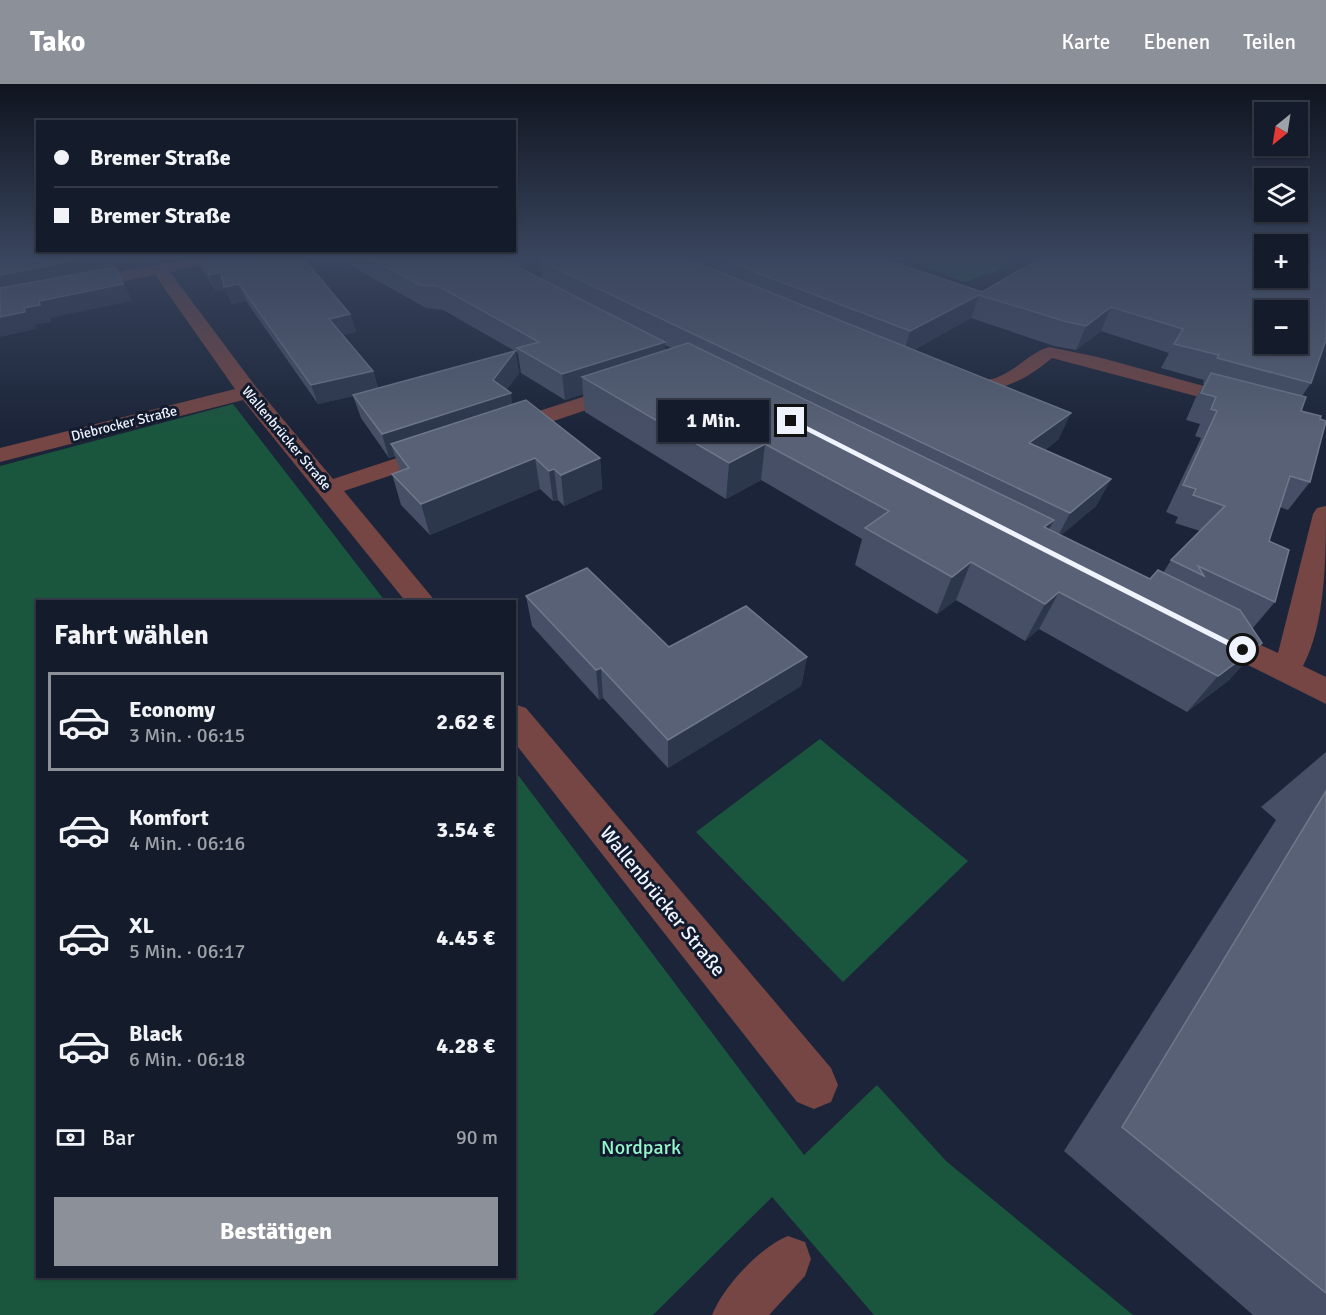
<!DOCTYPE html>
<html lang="de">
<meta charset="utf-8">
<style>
:root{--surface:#141b2a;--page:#1d2432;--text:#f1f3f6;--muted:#9da1a8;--line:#333947;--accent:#8c9099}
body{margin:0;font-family:Signika,sans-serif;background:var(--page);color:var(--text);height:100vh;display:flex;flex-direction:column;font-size:22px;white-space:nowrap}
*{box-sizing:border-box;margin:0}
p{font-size:20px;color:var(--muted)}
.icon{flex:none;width:33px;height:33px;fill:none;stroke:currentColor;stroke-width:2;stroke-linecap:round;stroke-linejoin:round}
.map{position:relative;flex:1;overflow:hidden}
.sheet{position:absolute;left:36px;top:516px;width:480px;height:678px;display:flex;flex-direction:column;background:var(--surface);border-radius:0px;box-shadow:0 2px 4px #0004,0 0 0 2px var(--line)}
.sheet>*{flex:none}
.hud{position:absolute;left:36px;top:36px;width:480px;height:132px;border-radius:0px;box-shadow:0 2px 4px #0004,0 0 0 2px var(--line);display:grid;align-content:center;height:132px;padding:0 18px;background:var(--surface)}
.needle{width:39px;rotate:210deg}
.controls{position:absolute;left:1254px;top:18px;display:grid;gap:12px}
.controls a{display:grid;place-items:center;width:54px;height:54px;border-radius:0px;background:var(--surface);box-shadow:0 2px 4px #0004,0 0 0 2px var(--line);font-size:30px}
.end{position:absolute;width:27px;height:27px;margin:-14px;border:8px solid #eef3fe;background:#111;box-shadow:0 0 0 3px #111}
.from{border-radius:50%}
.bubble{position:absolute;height:42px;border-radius:0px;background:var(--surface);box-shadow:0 2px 4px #0004,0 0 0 2px var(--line);font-size:20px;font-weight:800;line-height:42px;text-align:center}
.hud b{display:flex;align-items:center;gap:21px;height:57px;font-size:22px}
.hud b+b{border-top:2px solid var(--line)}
.hud i{width:15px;height:15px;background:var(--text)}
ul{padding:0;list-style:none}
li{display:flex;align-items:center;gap:18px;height:99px;margin:0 12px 9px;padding:0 6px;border:3px solid transparent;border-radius:0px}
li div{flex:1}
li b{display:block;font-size:22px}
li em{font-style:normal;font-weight:800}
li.selected{border-color:var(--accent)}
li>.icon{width:54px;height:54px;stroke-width:1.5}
h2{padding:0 18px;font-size:27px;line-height:72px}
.pay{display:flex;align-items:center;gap:15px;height:66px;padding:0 18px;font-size:22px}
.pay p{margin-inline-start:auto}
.primary-button{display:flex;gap:12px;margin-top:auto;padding:12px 18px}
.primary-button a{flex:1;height:69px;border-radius:0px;background:var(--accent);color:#fff;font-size:24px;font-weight:800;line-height:69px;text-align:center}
header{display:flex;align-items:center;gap:36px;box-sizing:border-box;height:84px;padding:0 30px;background:var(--accent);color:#fff}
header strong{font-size:28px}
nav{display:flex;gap:33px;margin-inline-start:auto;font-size:21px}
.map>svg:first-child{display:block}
</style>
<header>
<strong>Tako</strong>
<nav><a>Karte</a><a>Ebenen</a><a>Teilen</a></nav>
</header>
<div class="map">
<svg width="1326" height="1231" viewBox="0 0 1326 1231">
<rect width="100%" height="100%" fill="#1b2438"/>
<g fill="#1a563e">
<path d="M907,175H997L1014,181L964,198Z"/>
<path d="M233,320L385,517L38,518V1192H514L515,687L804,1071L877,1001L946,1077L1133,1231H874L772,1113L653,1231H0V382Z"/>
<path d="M820,655L968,777L843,898L696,748Z"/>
</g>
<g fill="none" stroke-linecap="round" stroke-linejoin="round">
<g fill="#754644" fill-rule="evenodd">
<path d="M1049,263L1098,273L1244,313L1246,317L1237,323L1052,274C1024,298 992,313 955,304L952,300C959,290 980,298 992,295C1014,289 1030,268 1049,263Z"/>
<path d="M788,1152L805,1158L811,1175L805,1192L769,1231H712C723,1203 760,1163 788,1152Z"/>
</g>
<g fill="#754644" fill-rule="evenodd">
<path d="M186,175H219L217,178L170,188L256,303L333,395L433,362H449L453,367L449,372L344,407L436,518H406L243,316L0,378V364L235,305L155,191L0,221V211Z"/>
<path d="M626,299L634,300L637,305L634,310L512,351H496L493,346L496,341Z"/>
<path d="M1326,422C1326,471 1326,539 1303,582L1326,593V620L1202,558L1198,550L1202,542L1213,539L1278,569L1313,430L1317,424Z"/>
<path d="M514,620L526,624L831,984L838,1001L831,1018L814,1025L797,1018L514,658Z"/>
</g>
</g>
<g fill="#464f65" fill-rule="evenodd">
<path d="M197,175H304L350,230L356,248L342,251L373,287L378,304L515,267L443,226L426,224L339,175H884L982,208L1039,175L1311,299L1302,312L1301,327L1310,398L1288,426L1280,423L1269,457L1275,518L1252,545L1262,559L1229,596L1187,628L1039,545L1025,557L956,516L937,530L855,481L862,455L761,396L726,415L585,328L583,310L565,316L521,289L518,269L515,267L519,289L506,306L512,321L600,374L602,405L564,422L558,416L553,417L540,405L430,451L401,421L392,390L400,387L395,372L389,374L361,334L353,312L318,320L246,217L232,220L225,205L216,207L201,184ZM541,186L542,195L531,189ZM971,234L1054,262L1076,266L1101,247L1169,269L1161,284L1204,296L1203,300H1204L1195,315L1186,336L1200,340L1195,352L1201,354L1166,428L1178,433L1175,439L1200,447L1171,476L1163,489L1150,495L1061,451L1096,422L1111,395L1045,366L1059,355L914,266ZM665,261L672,264L665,266Z"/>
<path d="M526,512L669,563L807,573L801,602L668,684L603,614L599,616L532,542Z"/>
<path d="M1326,668V1231H1253L1064,1067L1276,736L1261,723Z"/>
</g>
<g fill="#2d374c">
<path d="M83,175H149L117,181L119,186H118L132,217L50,234L51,238L35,241L36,245L0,253V191Z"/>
<path d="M523,175H575L540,177L541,186L525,191Z"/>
<path d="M221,188L239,200L246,217L232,220L225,205L216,207L209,191Z"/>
<path d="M979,211L971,234L903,272L910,247Z"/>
<path d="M1111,223L1101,247L1076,266L1086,242Z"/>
<path d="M350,230L356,248L335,253L329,235Z"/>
<path d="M665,258V283L582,293L583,310L565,316L562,290Z"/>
<path d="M515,267L519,289L502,312L511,309L514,333L391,360L395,372L389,374L382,350L493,296Z"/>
<path d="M373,287L379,306L318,320L311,301Z"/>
<path d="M1071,329L1059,355L1018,386L1029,359Z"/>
<path d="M765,360L761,396L726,415L729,379Z"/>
<path d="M535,374L540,405L430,451L421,420Z"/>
<path d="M600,374L602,405L564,422L561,391Z"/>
<path d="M554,385L558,416L553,417L549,387Z"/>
<path d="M1111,395L1096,422L1056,456L1070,429Z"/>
<path d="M1054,436L1035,473L1044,443Z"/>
<path d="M971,478L956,516L937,530L952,493Z"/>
<path d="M1059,508L1039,545L1025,557L1045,520Z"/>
<path d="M1262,559L1229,596L1187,628L1218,592Z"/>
<path d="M807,573L801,602L668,684V656Z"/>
<path d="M601,584L603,614L599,616L596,586Z"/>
</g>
<g fill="#586175" stroke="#6f788a" stroke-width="1.5" fill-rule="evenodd">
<path d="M0,175H83L0,191Z"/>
<path d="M199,175H304L350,230L329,235L373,287L311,301L239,200L224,203L221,188L209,191Z"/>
<path d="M372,175H502L665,258L562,290L517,264L539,258L438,202L420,201Z"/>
<path d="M546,175H687L1071,329L1029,359L1111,395L1070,429L540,177Z"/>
<path d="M721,175H884L982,208L1039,175H1264V194H1298V175H1326V256L1311,299L1217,274L1219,271L1174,260L1183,245L1111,223L1086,242L1064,237L979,211L910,247ZM1264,226H1298V260H1264Z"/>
<path d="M116,183L123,200L39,217L40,221L24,224L25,228L0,233V204Z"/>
<path d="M688,259L1054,436L1044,443L1150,495L1158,486L1240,526L1262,559L1218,592L1059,508L1045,520L971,478L952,493L865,444L889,427L765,360L729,379L582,293Z"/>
<path d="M515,267L493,296L511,309L382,350L353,311Z"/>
<path d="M1211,289L1306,313L1301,327L1321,332L1320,335L1326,337L1310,398L1290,392L1269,457L1289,466L1275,518L1198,482L1204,492L1171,476L1225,422L1193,411L1196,405L1183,401L1217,327L1211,325L1216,313L1201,309Z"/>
<path d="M526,316L600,374L561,391L554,385L549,387L535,374L421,420L392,390L409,384L391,360Z"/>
<path d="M587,484L669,563L746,522L807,573L668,656L601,584L596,586L526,512Z"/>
<path d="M1326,707V1209L1122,1043Z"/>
</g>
<linearGradient id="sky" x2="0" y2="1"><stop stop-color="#0f141f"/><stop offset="0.5" stop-color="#39455e"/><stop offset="1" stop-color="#39455e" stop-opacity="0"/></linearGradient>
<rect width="1326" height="347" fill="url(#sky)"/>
<path fill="#eef3fe" d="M789,335H793L1248,566L1240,568L789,338Z"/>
<g text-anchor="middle" stroke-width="6" stroke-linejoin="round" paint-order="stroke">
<g font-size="14" fill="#eef3fe" stroke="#121a2e">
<text transform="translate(124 339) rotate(-14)" y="5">Diebrocker Straße</text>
<text transform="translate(287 354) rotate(50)" y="5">Wallenbrücker Straße</text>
</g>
<g font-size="20" fill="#eef3fe" stroke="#121a2e">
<text transform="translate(663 817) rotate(51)" y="7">Wallenbrücker Straße</text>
</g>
<g font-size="20" fill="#94f8ca" stroke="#121a2e">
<text x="641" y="1070">Nordpark</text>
</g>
</g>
</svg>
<div class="controls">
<a><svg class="needle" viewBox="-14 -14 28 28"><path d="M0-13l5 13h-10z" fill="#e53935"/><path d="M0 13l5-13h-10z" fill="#9da1a8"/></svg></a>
<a><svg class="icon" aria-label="layers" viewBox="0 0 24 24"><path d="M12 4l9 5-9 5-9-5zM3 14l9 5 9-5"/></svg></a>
<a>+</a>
<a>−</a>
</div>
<i class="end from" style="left:1243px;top:566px"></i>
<i class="end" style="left:791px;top:337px"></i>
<div class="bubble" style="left:658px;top:316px;width:111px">1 Min.</div>
<div class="hud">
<b><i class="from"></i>Bremer Straße</b>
<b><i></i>Bremer Straße</b>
</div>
<section class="sheet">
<h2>Fahrt wählen</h2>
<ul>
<li class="selected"><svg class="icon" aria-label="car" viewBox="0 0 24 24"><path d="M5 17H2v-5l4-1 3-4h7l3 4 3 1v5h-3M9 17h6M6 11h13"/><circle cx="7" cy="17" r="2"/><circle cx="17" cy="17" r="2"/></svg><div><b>Economy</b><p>3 Min. · 06:15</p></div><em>2.62 €</em></li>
<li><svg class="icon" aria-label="car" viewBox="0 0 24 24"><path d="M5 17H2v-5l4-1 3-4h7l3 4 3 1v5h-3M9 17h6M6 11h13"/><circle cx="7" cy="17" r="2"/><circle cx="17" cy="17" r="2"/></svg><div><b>Komfort</b><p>4 Min. · 06:16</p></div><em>3.54 €</em></li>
<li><svg class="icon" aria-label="car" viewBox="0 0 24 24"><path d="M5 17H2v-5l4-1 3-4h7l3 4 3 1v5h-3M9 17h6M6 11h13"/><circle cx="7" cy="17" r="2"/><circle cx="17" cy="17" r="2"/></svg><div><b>XL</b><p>5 Min. · 06:17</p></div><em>4.45 €</em></li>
<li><svg class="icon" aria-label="car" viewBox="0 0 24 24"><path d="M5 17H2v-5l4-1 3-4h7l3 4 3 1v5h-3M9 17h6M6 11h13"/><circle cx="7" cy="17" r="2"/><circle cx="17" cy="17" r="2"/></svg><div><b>Black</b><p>6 Min. · 06:18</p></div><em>4.28 €</em></li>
</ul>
<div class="pay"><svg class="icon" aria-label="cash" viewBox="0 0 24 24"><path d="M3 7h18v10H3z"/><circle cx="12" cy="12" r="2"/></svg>Bar<p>90 m</p></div>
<div class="primary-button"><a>Bestätigen</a></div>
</section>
</div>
